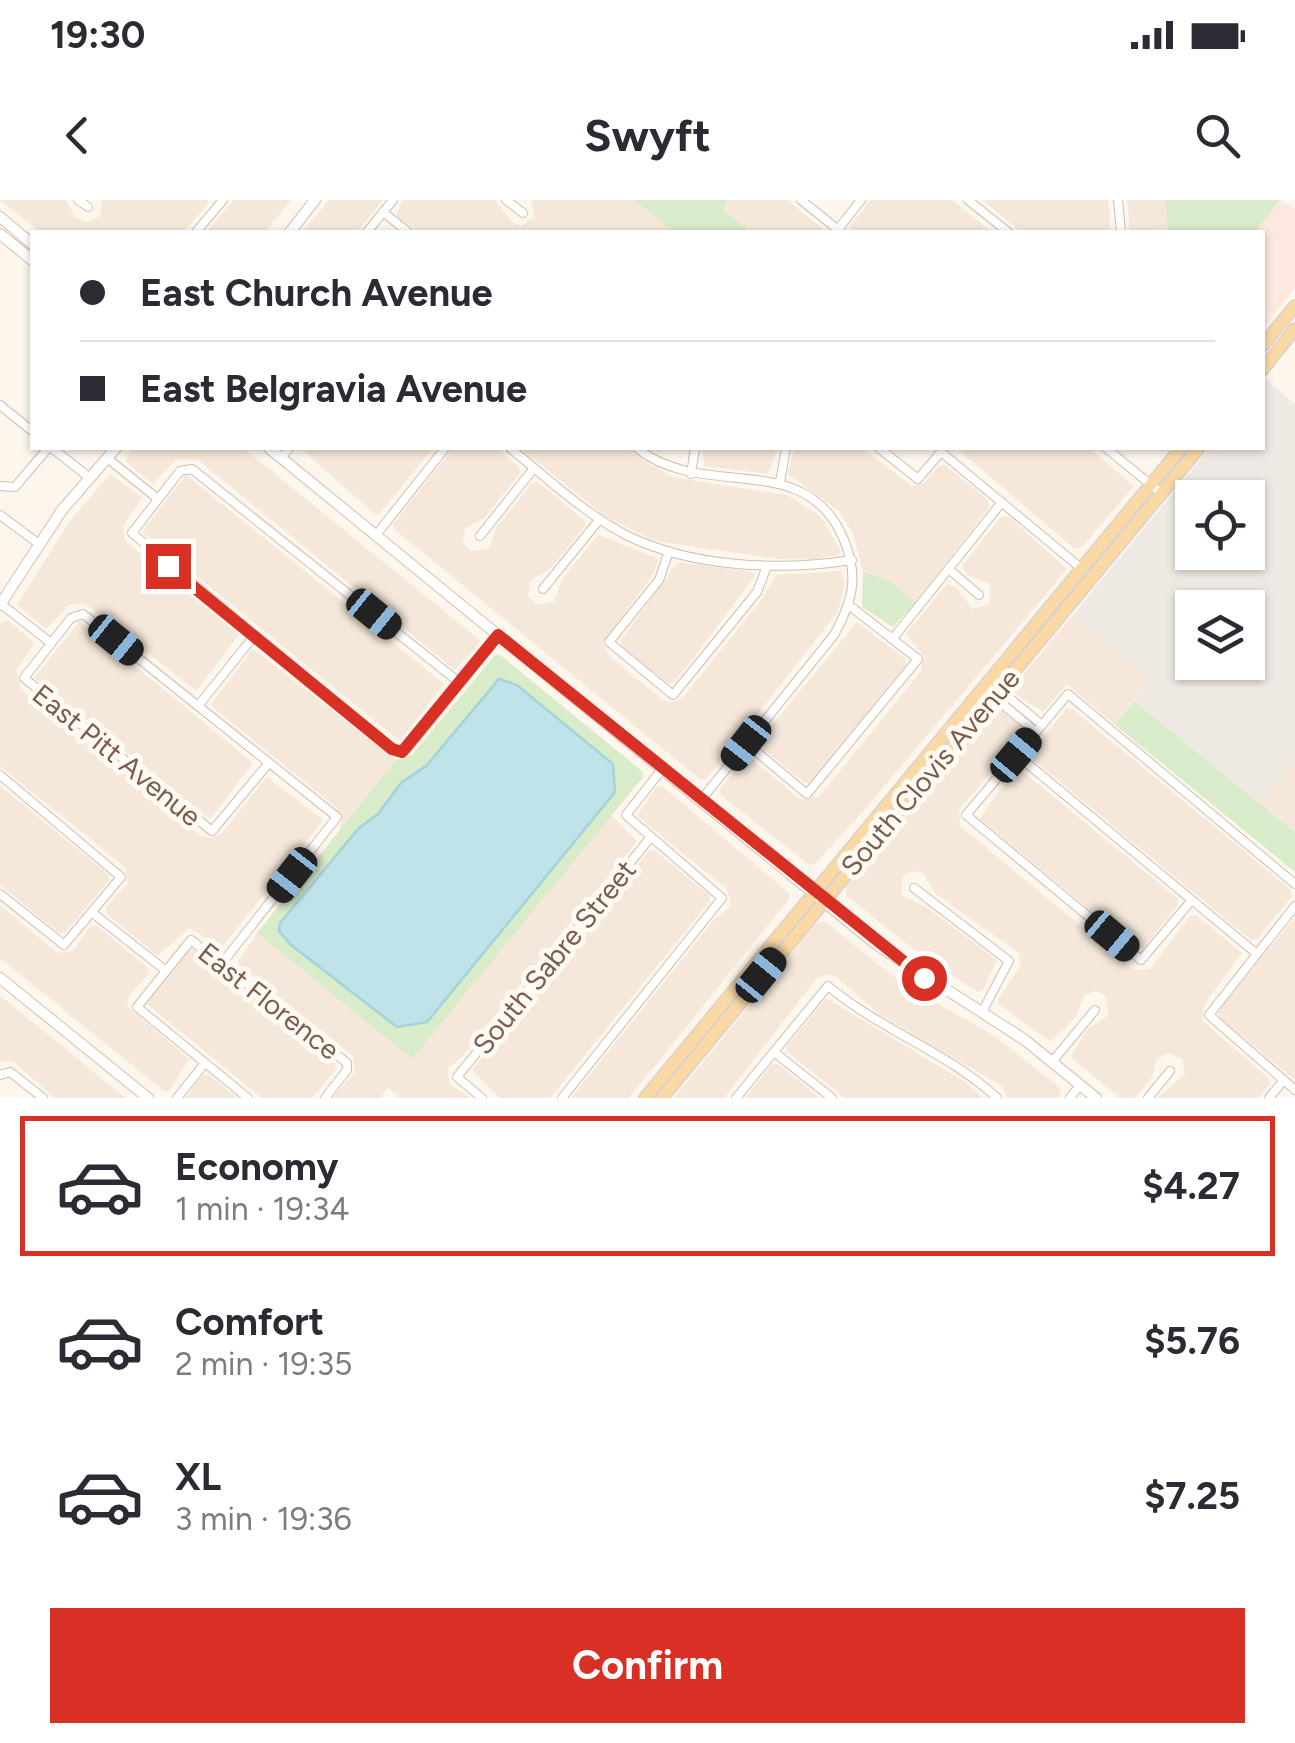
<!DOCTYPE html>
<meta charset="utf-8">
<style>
:root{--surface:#fff;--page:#f7f7f7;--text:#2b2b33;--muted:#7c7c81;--line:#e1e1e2;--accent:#d93025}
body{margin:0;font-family:Figtree,sans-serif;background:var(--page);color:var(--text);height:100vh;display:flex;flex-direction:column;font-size:38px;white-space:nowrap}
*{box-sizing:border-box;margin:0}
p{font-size:32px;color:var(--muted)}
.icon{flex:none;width:55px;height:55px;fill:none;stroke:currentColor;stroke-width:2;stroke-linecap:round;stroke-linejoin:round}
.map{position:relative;height:898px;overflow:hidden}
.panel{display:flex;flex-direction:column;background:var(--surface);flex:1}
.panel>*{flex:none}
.guide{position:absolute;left:30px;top:30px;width:1235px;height:220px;border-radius:0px;box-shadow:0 2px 8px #0004;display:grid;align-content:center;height:220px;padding:0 50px;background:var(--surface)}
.controls{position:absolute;left:1175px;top:280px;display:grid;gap:20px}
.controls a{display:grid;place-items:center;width:90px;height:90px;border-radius:0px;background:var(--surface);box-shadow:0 2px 8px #0004;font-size:50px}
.end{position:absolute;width:45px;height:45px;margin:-22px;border:12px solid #d93025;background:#fff;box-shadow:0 0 0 5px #fff}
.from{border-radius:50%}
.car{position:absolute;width:30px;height:60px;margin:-30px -15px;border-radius:12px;box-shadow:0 0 8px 2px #0007;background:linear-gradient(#222 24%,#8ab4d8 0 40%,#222 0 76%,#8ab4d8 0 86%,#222 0)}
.guide b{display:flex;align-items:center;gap:35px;height:95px;font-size:38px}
.guide b+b{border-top:2px solid var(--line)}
.guide i{width:25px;height:25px;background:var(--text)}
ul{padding:18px 0 0;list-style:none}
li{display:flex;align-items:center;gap:30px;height:140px;margin:0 20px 15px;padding:0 30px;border:5px solid transparent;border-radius:0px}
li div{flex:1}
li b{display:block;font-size:38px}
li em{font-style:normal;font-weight:700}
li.selected{border-color:var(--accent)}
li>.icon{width:90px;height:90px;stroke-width:1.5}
.primary-button{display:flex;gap:20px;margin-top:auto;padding:20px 50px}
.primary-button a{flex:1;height:115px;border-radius:0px;background:var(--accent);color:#fff;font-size:40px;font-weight:700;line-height:115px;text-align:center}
.status{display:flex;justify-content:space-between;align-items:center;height:70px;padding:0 50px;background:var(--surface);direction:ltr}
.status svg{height:28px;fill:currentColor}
header{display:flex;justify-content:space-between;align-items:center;height:130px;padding:0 50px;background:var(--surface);font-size:45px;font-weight:700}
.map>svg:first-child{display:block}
</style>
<div class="status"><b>19:30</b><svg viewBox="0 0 49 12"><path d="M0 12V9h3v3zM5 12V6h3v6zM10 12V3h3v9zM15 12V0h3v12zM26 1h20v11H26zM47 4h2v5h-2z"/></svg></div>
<header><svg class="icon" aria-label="back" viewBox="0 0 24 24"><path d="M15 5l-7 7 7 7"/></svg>Swyft<svg class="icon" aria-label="search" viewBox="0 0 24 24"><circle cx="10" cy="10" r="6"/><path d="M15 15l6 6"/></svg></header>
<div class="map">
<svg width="1295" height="898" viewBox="0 0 1295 898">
<rect width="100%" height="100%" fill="#fdf6ec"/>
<g fill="#f5e8da">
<path d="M0,0H66L75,17L87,22L100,16L102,0H207L208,4L183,32H40Z"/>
<path d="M234,0H291L265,32H206Z"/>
<path d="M329,0H383L357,32H303Z"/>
<path d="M403,0H495L512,22L521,26L535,17L531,0H634L674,32H418L396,15Z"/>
<path d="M728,0H787L827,32H751L721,9Z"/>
<path d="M871,0H952L992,32H856L849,27Z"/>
<path d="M982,0H1108L1111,32H1021Z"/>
<path d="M1127,0H1165L1168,29L1130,32Z"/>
<path d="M133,248H243L481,441L455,470L198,260L177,259L153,284L125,261Z"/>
<path d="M300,248H433L380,313L375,314Z"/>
<path d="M453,248H495L519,267L520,273L484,318L465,329L463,342L471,351L490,348L496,328L532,283L538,282L584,320L585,326L551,368L530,381L528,395L536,404L554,402L561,381L598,335L655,357L658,362L652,376L603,443L608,455L664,501L675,502L685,495L762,399L776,375L841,371L845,383L838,412L706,579L701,580L394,329L393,324Z"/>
<path d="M520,248H625L672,277L787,295L820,316L841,351L838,355L814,359H780L655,341L606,317Z"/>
<path d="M702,248H778L768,274L704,266Z"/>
<path d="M794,248H862L912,286L924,283L939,266L945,265L988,300L989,307L915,403L888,380L863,372L854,336L839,311L788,274Z"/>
<path d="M956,248H1089L1134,286L1082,347L1074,348Z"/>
<path d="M110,274L142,298L123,326L125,341L239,435L196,491L85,403L69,405L46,429L17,405L70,321Z"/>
<path d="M186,275L444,484L400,541L142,332Z"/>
<path d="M1008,316L1067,369L865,609L815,664L809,665L721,595L720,589L745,559L750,558L800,599L819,597L921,471L923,455L906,434L947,384L957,388L972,409L990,404V384L967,375L962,366L1001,317Z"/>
<path d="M678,362L752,372L755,376L695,456L673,483L668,484L621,446V440Z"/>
<path d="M1072,416L1150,479L1115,525L1067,484L1043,512L1014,493L1013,487Z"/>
<path d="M7,420L35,443L16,470L21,489L199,635L210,638L222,633L267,577L323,620L222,747L189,728L158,756L107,714L106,708L128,683L125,667L0,566V424Z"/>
<path d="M80,421L253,563L210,619L34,478Z"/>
<path d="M857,422L905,459L906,465L811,582L805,583L760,546V540Z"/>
<path d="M253,449L396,560L339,631L342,620L337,608L210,505Z"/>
<path d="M1002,508L1025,528L1026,533L959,609L960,626L1134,770L1150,769L1191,715H1196L1242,753L1204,805L1202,820L1269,879L1270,884L1258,898H1157L1185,874L1182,859L1168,853L1157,859L1152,877L1135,898H1120L1070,857L1088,829L1109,815L1105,795L1096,791L1084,795L1076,817L1051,842L999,804L998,799L1021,765L1019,753L936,694L923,673L912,671L903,676L901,695L926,707L997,760L983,790L978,792L926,759L847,696L846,687L865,664L995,509Z"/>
<path d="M1066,509H1072L1291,690L1292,696L1257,739L1251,740L1031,558V552Z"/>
<path d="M1295,559V632L1260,603Z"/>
<path d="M1021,570L1178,699V705L1143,748L1137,749L980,619L998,592Z"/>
<path d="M0,586L108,674L109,680L65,733L60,734L0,685Z"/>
<path d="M662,586L789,693V699L629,898H571L714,720L731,706L727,689L637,616L656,587Z"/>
<path d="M610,614L637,641L462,857L448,868L449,883L470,898H400L388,888L380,898H332L355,872L353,856L237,763L257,733L412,859Z"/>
<path d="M654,650L709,695L710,701L550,898H500L472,870L649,651Z"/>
<path d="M0,705L57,753L73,751L91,726H97L148,768L149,773L129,796L127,806L189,859L169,891H164L0,758Z"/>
<path d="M1295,717V880L1219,817L1218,811Z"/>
<path d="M825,722L901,782L996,837L1060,888L1061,893L1057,898H1007L1002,886L880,815L838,778L827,774L816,779L724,898H674L816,723Z"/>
<path d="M189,749H194L335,863L336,869L312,898H262L148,805V800Z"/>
<path d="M0,796L7,801L125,898H55L14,862L0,861Z"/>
<path d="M826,798L965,882L983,898H845L787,852V846Z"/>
<path d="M772,864H778L820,898H745Z"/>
<path d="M203,875H209L237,898H185Z"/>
</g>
<path fill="#fde8e0" d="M1280,0L1295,9V88L1263,128L1262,32H1255Z"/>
<path fill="#efe9e4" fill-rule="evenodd" d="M1265,179L1295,204V559L1260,603L1134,501L1150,479L1072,416L1210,248H1262ZM1192,298H1248V352H1192ZM1192,408H1248V462H1192Z"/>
<g fill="#d8ecc9">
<path d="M634,0H728L722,9L751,32H674Z"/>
<path d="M1165,0H1280L1255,32H1168Z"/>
<path d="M863,372L888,380L915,403L893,427L862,407Z"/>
<path d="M495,455H500L642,571L643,577L412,859L257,733L396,560L412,555Z"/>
<path d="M1134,501L1295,632V672L1115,525Z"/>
</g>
<path fill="#bfe3e8" stroke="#a5d3da" stroke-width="2.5" d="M499,479L517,485L613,564L615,592L427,822L397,827L291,745L279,731L280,723L359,628L378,614L401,583L427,565Z"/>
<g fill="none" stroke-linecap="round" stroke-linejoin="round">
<g stroke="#d1beb0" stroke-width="10">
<g id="street">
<path d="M78,0L88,7"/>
<path d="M506,0L523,13"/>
<path d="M801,0L841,32"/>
<path d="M968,0L1008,32"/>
<path d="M1118,0L1121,32"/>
<path d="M383,12L408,32"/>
<path d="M196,32L223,0"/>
<path d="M367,32L393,0"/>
<path d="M836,32L861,0"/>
<path d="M0,205L32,231"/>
<path d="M52,248L90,278"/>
<path d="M510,248C547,278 584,313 626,335C692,368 781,371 852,360"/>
<path d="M637,248C704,302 806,247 844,340C859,377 853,400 834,435L701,600"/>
<path d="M879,248L918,279L941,252L1082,369"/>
<path d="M1106,248L1162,294"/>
<path d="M107,258L158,299"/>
<path d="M281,258L289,248"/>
<path d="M691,274L695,248"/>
<path d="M780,282L786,248"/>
<path d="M0,286L15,287L48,248"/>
<path d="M0,315L39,344"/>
<path d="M376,335L445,248"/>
<path d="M480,336L534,268"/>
<path d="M669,351L659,380L609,442L673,495L757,392L767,366"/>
<path d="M951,371L979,395"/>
<path d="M543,389L599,320"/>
<path d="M1,404L51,443"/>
<path d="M894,437L1002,302"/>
<path d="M460,483L192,269L180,271L132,333L392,549L402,552L407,549L499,435"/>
<path d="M1000,490L1042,525"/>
<path d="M994,497L1036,532"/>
<path d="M198,506L254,436"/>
<path d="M746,543L807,594L918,459L850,406"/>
<path d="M1017,555L1257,754"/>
<path d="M0,575L121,677L64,745L0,694"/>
<path d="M914,688L1009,761L982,812"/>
<path d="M1192,700L1141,760L966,615L1068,494L1295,684"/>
<path d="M1295,706L1209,815L1295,890"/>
<path d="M94,714L165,770"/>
<path d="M223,762L337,617L83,414L71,418L24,478L212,631L268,564"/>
<path d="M774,852L832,898"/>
<path d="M1052,862L1095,810"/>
<path d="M0,875L10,872L43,898"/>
<path d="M177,898L205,863"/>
<path d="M248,898L137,807L191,740L347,863V870L325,898"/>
<path d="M482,898L457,877L650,638"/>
<path d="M562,898L722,698L626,615L663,568"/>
<path d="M736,898L828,786C880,830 948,852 997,898"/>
<path d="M1070,898L1080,885"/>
<path d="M1148,898L1170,871"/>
<path d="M1269,898L1284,880"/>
</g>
</g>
<g stroke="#d6c0b0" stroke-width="12">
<g id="secondary">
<path d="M0,17L32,44"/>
<path d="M290,32L315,0"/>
<path d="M0,34L32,60"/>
<path d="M269,248L877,745L1025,840L1096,898"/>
<path d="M0,405L62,310L116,248"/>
<path d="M0,778L148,898"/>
</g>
</g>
<g stroke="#dad1cd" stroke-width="14">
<g id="primary">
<path d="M1262,146L1295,106"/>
<path d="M1262,170L1295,129"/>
<path d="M645,898L1181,248"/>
<path d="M662,898L1199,248"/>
</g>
</g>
<use href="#street" stroke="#fff" stroke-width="8"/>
<use href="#secondary" stroke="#fff" stroke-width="10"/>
<use href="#primary" stroke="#fbd9a5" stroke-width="11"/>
</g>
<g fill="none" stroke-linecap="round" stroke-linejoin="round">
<path stroke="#d93025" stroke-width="12" d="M168,366L392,549L402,552L498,435L924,778"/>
</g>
<g text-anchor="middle" stroke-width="10" stroke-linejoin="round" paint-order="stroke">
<g font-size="28" fill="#7a5c4d" stroke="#fffaf3">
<text transform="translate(117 555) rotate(39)" y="10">East Pitt Avenue</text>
<text transform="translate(930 572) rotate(-50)" y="10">South Clovis Avenue</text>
<text transform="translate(554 757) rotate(-51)" y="10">South Sabre Street</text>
<text transform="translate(269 801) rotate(38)" y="10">East Florence</text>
</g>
</g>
</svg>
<div class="controls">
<a><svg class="icon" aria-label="locate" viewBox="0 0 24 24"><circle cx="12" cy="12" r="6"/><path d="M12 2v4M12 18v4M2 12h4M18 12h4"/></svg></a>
<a><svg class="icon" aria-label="layers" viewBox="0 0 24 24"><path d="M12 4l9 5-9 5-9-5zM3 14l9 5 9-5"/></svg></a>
</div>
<i class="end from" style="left:924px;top:778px"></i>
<i class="end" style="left:168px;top:366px"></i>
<i class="car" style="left:374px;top:414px;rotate:129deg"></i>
<i class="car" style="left:116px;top:440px;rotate:129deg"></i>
<i class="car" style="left:746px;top:543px;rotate:218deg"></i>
<i class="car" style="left:1016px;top:555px;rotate:40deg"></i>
<i class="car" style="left:292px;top:675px;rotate:218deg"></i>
<i class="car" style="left:1112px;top:736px;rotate:130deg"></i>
<i class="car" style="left:761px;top:775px;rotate:39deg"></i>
<div class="guide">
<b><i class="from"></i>East Church Avenue</b>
<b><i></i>East Belgravia Avenue</b>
</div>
</div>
<section class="panel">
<ul>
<li class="selected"><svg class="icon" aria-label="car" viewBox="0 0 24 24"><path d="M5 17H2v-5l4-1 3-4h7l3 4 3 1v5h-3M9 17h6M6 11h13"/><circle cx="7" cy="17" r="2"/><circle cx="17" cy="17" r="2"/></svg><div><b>Economy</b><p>1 min · 19:34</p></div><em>$4.27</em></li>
<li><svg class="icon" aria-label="car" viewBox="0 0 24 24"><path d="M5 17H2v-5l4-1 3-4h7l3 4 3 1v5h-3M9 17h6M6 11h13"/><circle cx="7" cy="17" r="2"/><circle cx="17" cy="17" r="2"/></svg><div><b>Comfort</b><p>2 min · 19:35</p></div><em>$5.76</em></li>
<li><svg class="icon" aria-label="car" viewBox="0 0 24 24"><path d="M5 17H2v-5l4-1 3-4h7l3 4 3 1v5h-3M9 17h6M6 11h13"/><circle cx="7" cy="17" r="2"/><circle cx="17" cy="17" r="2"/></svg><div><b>XL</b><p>3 min · 19:36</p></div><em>$7.25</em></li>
</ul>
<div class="primary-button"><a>Confirm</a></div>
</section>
